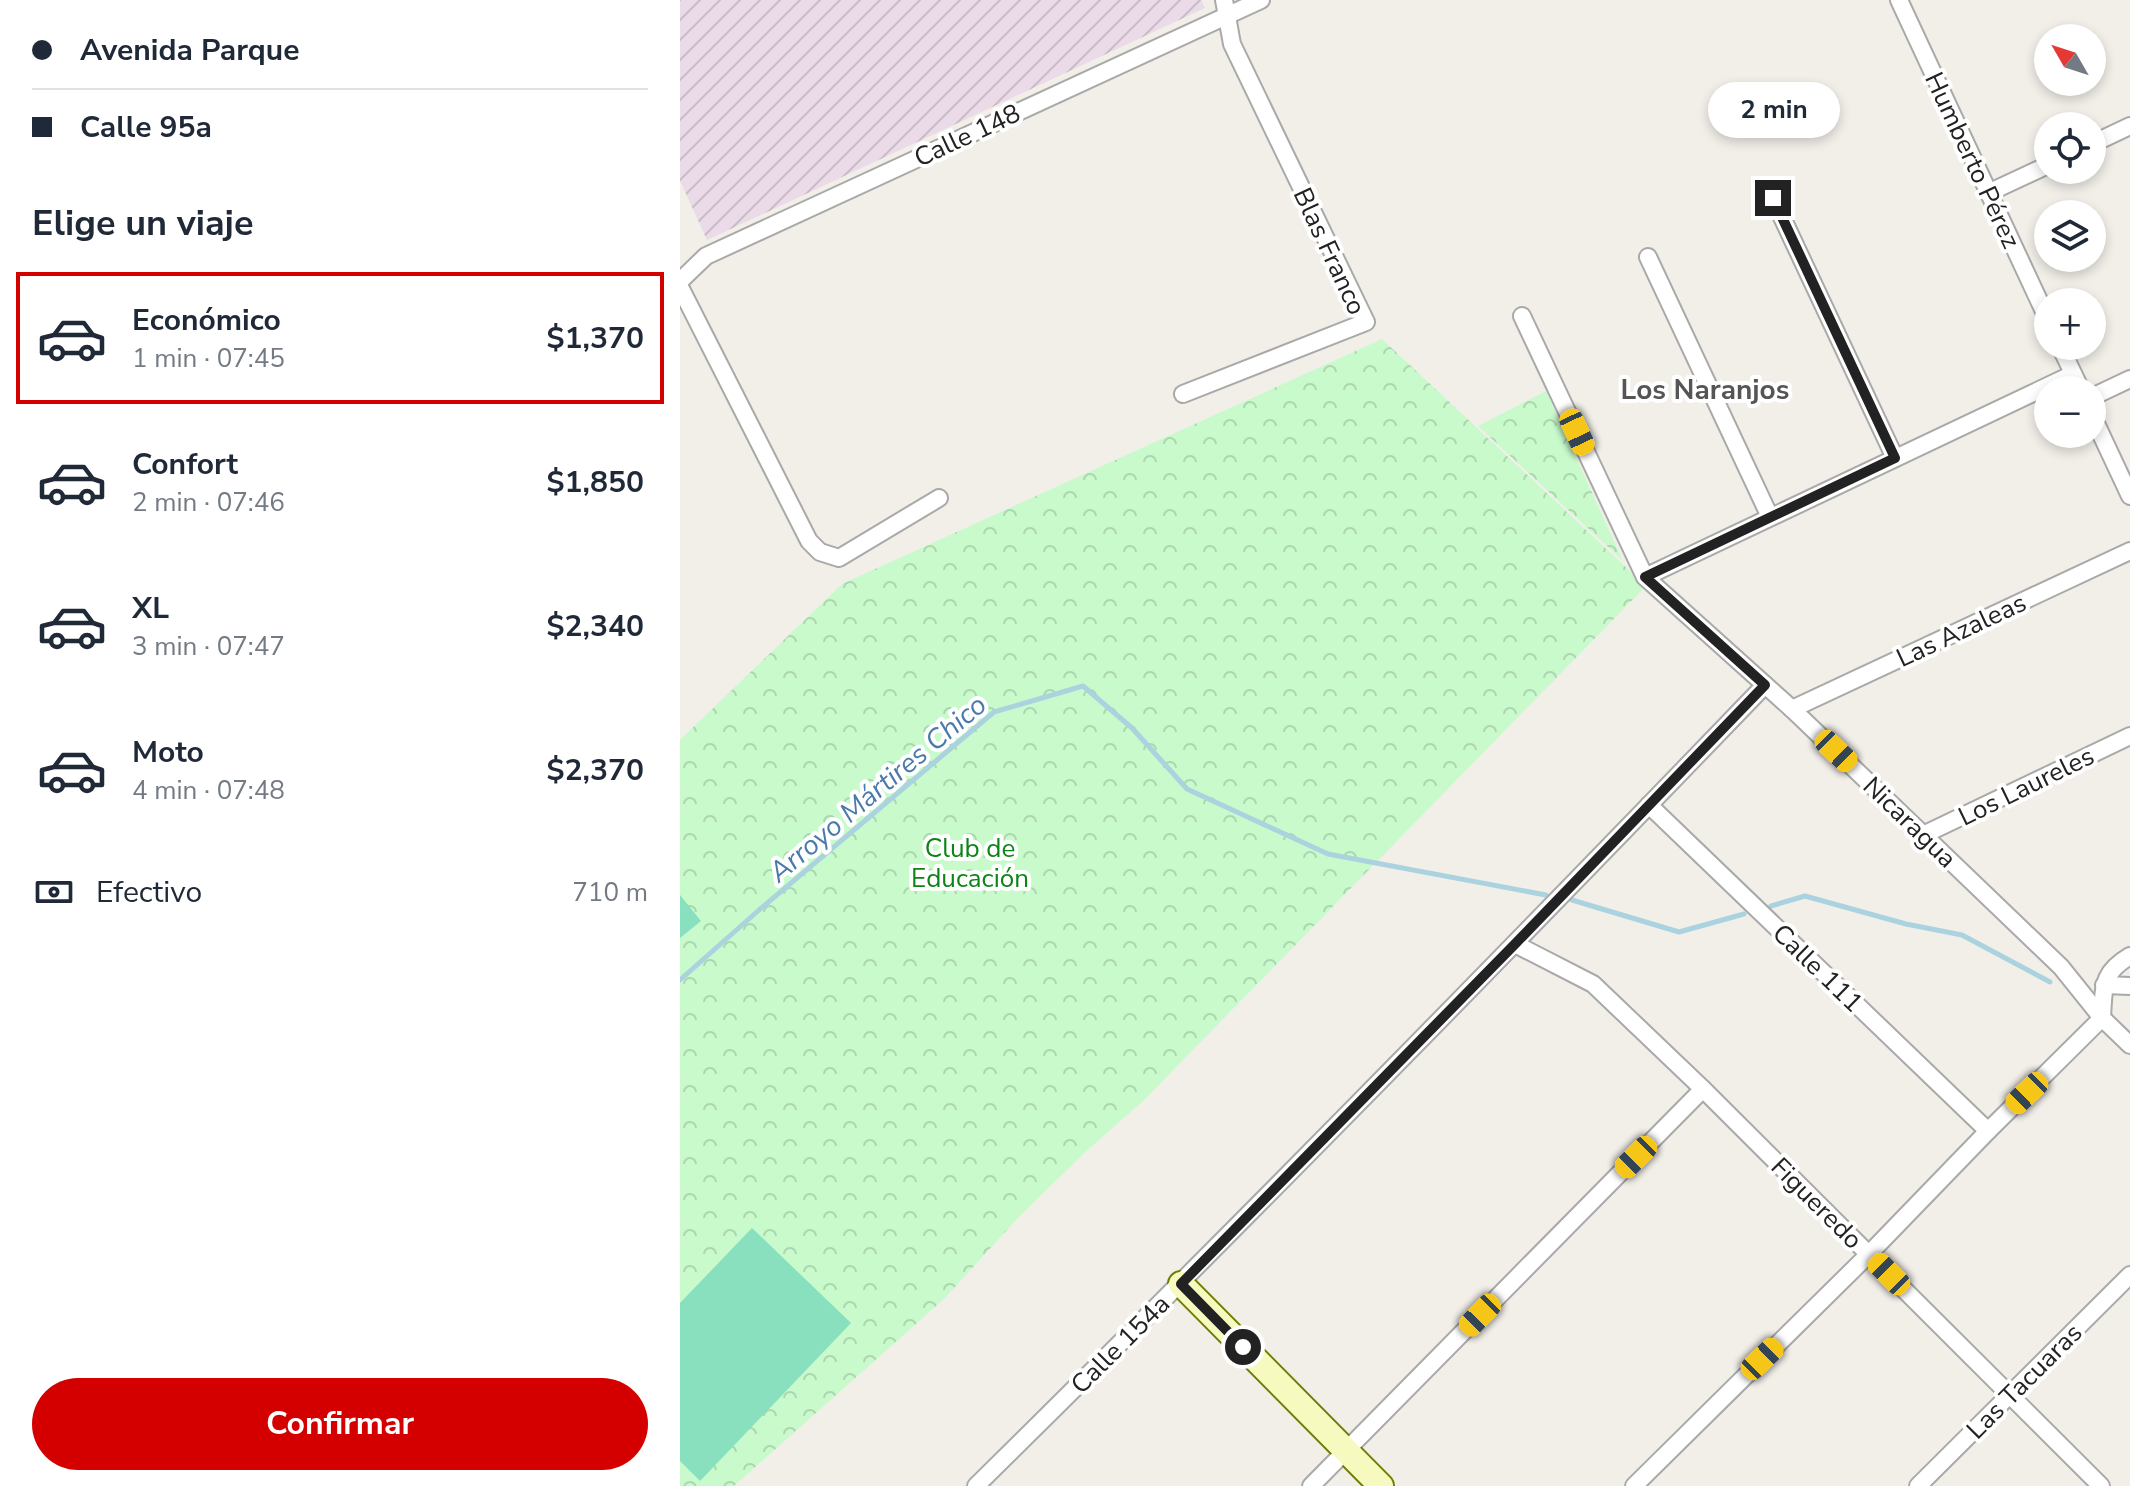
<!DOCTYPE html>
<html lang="es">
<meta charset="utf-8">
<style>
:root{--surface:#fff;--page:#f2f2f3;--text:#1f2937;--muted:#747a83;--line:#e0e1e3;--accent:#d40000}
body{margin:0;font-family:"Nunito Sans",sans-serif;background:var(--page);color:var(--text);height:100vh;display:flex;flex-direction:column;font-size:30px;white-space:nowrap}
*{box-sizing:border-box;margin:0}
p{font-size:26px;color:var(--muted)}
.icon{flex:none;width:44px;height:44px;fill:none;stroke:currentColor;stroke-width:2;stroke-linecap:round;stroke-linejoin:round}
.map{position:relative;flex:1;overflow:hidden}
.side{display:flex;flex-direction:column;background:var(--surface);width:680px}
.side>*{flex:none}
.hud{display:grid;align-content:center;height:176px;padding:0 32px;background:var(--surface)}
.needle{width:52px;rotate:309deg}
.buttons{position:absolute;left:1354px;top:24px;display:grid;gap:16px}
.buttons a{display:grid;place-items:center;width:72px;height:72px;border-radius:50%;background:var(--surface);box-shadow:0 4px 12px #0003;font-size:40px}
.end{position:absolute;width:36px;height:36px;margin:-18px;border:10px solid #222;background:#fff;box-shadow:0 0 0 4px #fff}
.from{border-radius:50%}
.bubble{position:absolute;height:56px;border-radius:28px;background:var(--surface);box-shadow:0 4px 12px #0003;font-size:26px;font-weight:700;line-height:56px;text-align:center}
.car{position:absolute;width:24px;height:48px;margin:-24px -12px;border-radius:10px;box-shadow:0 0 6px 2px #0007;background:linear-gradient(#f5c518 24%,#345 0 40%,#f5c518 0 76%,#345 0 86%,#f5c518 0)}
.hud b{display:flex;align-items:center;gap:28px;height:76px;font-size:30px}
.hud b+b{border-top:2px solid var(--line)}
.hud i{width:20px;height:20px;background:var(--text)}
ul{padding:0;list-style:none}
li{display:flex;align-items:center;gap:24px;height:132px;margin:0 16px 12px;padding:0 16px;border:4px solid transparent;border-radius:0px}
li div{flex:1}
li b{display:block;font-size:30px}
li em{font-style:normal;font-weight:700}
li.selected{border-color:var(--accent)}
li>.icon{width:72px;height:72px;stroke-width:1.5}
h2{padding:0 32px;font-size:36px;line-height:96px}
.pay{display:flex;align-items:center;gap:20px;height:88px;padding:0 32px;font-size:30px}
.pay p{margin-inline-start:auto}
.cta{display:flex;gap:16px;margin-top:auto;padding:16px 32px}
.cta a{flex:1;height:92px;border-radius:48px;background:var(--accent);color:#fff;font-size:32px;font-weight:700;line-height:92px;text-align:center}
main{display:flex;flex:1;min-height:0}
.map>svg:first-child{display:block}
</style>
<main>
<section class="side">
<div class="hud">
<b><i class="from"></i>Avenida Parque</b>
<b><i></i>Calle 95a</b>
</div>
<h2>Elige un viaje</h2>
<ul>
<li class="selected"><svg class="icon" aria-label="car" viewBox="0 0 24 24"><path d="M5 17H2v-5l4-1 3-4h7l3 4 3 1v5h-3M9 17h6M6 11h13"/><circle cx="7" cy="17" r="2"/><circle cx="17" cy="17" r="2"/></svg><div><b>Económico</b><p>1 min · 07:45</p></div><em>$1,370</em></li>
<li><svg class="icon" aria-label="car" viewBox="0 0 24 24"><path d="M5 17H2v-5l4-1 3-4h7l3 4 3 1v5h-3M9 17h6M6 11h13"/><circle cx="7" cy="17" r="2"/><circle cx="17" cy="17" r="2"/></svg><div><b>Confort</b><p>2 min · 07:46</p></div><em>$1,850</em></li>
<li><svg class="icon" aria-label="car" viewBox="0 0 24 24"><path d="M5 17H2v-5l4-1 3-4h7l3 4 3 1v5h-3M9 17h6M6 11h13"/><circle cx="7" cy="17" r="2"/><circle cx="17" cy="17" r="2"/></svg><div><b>XL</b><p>3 min · 07:47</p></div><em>$2,340</em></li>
<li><svg class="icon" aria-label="car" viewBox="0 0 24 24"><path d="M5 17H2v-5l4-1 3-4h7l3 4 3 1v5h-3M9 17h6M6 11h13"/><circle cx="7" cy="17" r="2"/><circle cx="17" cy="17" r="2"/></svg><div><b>Moto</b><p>4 min · 07:48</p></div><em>$2,370</em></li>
</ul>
<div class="pay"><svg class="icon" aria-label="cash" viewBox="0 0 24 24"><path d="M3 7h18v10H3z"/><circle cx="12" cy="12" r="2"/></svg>Efectivo<p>710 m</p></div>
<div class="cta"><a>Confirmar</a></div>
</section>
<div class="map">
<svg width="1450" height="1486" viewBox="0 0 1450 1486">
<defs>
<pattern id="industrial-furrows" width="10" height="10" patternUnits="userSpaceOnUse" patternTransform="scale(2)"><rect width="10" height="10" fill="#ebdbe8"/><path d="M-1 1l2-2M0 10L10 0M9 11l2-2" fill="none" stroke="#c9bcc7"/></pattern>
<pattern id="park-crowns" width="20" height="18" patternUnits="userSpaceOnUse" patternTransform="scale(2)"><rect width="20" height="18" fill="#c8facc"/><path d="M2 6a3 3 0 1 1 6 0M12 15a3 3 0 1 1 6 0" fill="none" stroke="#acd6af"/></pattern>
</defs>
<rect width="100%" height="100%" fill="#f2efe9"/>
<path fill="url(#industrial-furrows)" d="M0,0H521L525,8L27,240L0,181Z"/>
<g fill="url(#park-crowns)">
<path d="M702,339L966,586L463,1101L403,1154L337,1219L264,1299L54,1486H0V740L162,584Z"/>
<path d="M866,391L943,561L798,426Z"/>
</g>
<g fill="#88e0be">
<path d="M0,895L21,921L0,938Z"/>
<path d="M72,1228L171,1323L20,1481L0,1461V1303Z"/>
</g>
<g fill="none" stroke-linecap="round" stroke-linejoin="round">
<g stroke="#aad3df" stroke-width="5">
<path d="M892,900L999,932L1064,914"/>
<path d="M1091,906L1125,896L1226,924L1282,935L1370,982"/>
<path d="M0,980L79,910L314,712L403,686L452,728L507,789L648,854L866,895"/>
</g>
<g stroke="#a9a9a9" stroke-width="20">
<g id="street">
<path d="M1219,0L1368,320"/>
<path d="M1412,144L1450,126"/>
<path d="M1308,193L1368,165"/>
<path d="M1093,198L1215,458"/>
<path d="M968,257L1090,517"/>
<path d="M0,281L26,256L581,0"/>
<path d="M0,287L129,541L140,552L159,558L259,498"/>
<path d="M842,316L965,577L1112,709L1381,967L1422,1018L1450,1045"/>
<path d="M1380,346L1401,390"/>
<path d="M503,394L686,322L552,44L544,0"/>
<path d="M1412,397L1450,379"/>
<path d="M1412,415L1450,496"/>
<path d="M965,577L1393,374"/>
<path d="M1112,709L1450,551"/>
<path d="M969,805L1308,1131"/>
<path d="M1243,835L1450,736"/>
<path d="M835,944L913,984L1023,1089L1421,1486"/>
<path d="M1424,985L1450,986"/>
<path d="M296,1486C563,1223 825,955 1085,685"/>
<path d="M631,1486L1023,1089"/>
<path d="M954,1486L1189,1254L1308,1131L1422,1018C1424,987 1421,973 1450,956"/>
<path d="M1238,1486L1450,1275"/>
</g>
</g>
<g stroke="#707d05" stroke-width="28">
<path id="secondary" d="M501,1284L701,1486"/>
</g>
<use href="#street" stroke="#fff" stroke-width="16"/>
<use href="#secondary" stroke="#f7fabf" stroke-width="24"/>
</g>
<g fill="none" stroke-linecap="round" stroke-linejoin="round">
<path stroke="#222" stroke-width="10" d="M563,1347L501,1284L835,944L1085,685L965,577L1215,458L1093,198"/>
</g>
<g text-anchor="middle" stroke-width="8" stroke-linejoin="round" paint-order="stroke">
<g font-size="26" fill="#222" stroke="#fff">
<text transform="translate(287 135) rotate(-25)" y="9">Calle 148</text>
<text transform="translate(1293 160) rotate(65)" y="9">Humberto Pérez</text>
<text transform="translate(650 251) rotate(65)" y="9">Blas Franco</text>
<text transform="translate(1281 630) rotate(-25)" y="9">Las Azaleas</text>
<text transform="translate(1346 786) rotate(-26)" y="9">Los Laureles</text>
<text transform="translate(1230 822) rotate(44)" y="9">Nicaragua</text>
<text transform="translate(1138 968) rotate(44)" y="9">Calle 111</text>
<text transform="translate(1137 1203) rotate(45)" y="9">Figueredo</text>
<text transform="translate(440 1344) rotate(-45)" y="9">Calle 154a</text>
<text transform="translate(1344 1381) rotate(-45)" y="9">Las Tacuaras</text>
</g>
<g font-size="26" fill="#0c8416" stroke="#fff">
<text x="290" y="857">Club de<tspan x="290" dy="30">Educación</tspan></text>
</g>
<g font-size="28" font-weight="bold" fill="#555" stroke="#fff">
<text x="1025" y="399">Los Naranjos</text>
</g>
<g font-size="28" font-style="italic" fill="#4a7aab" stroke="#fff">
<text transform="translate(197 788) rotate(-40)" y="10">Arroyo Mártires Chico</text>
</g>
</g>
</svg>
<div class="buttons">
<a><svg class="needle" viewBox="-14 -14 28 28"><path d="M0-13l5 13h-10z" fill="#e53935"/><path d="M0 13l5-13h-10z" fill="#747a83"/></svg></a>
<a><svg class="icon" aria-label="locate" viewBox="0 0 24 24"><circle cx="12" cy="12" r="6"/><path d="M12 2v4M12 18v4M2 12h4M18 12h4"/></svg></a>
<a><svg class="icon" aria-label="layers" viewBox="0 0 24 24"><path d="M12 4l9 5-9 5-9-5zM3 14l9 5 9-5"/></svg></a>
<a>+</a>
<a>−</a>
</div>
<i class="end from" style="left:563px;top:1347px"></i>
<i class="end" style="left:1093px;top:198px"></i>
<div class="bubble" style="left:1028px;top:82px;width:132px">2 min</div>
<i class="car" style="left:897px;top:432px;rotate:155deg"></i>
<i class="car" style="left:1156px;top:751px;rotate:134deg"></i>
<i class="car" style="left:1347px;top:1093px;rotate:226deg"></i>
<i class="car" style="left:956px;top:1157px;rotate:225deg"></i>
<i class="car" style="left:1209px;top:1274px;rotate:315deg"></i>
<i class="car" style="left:800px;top:1315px;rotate:224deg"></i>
<i class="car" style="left:1082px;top:1359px;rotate:46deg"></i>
</div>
</main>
